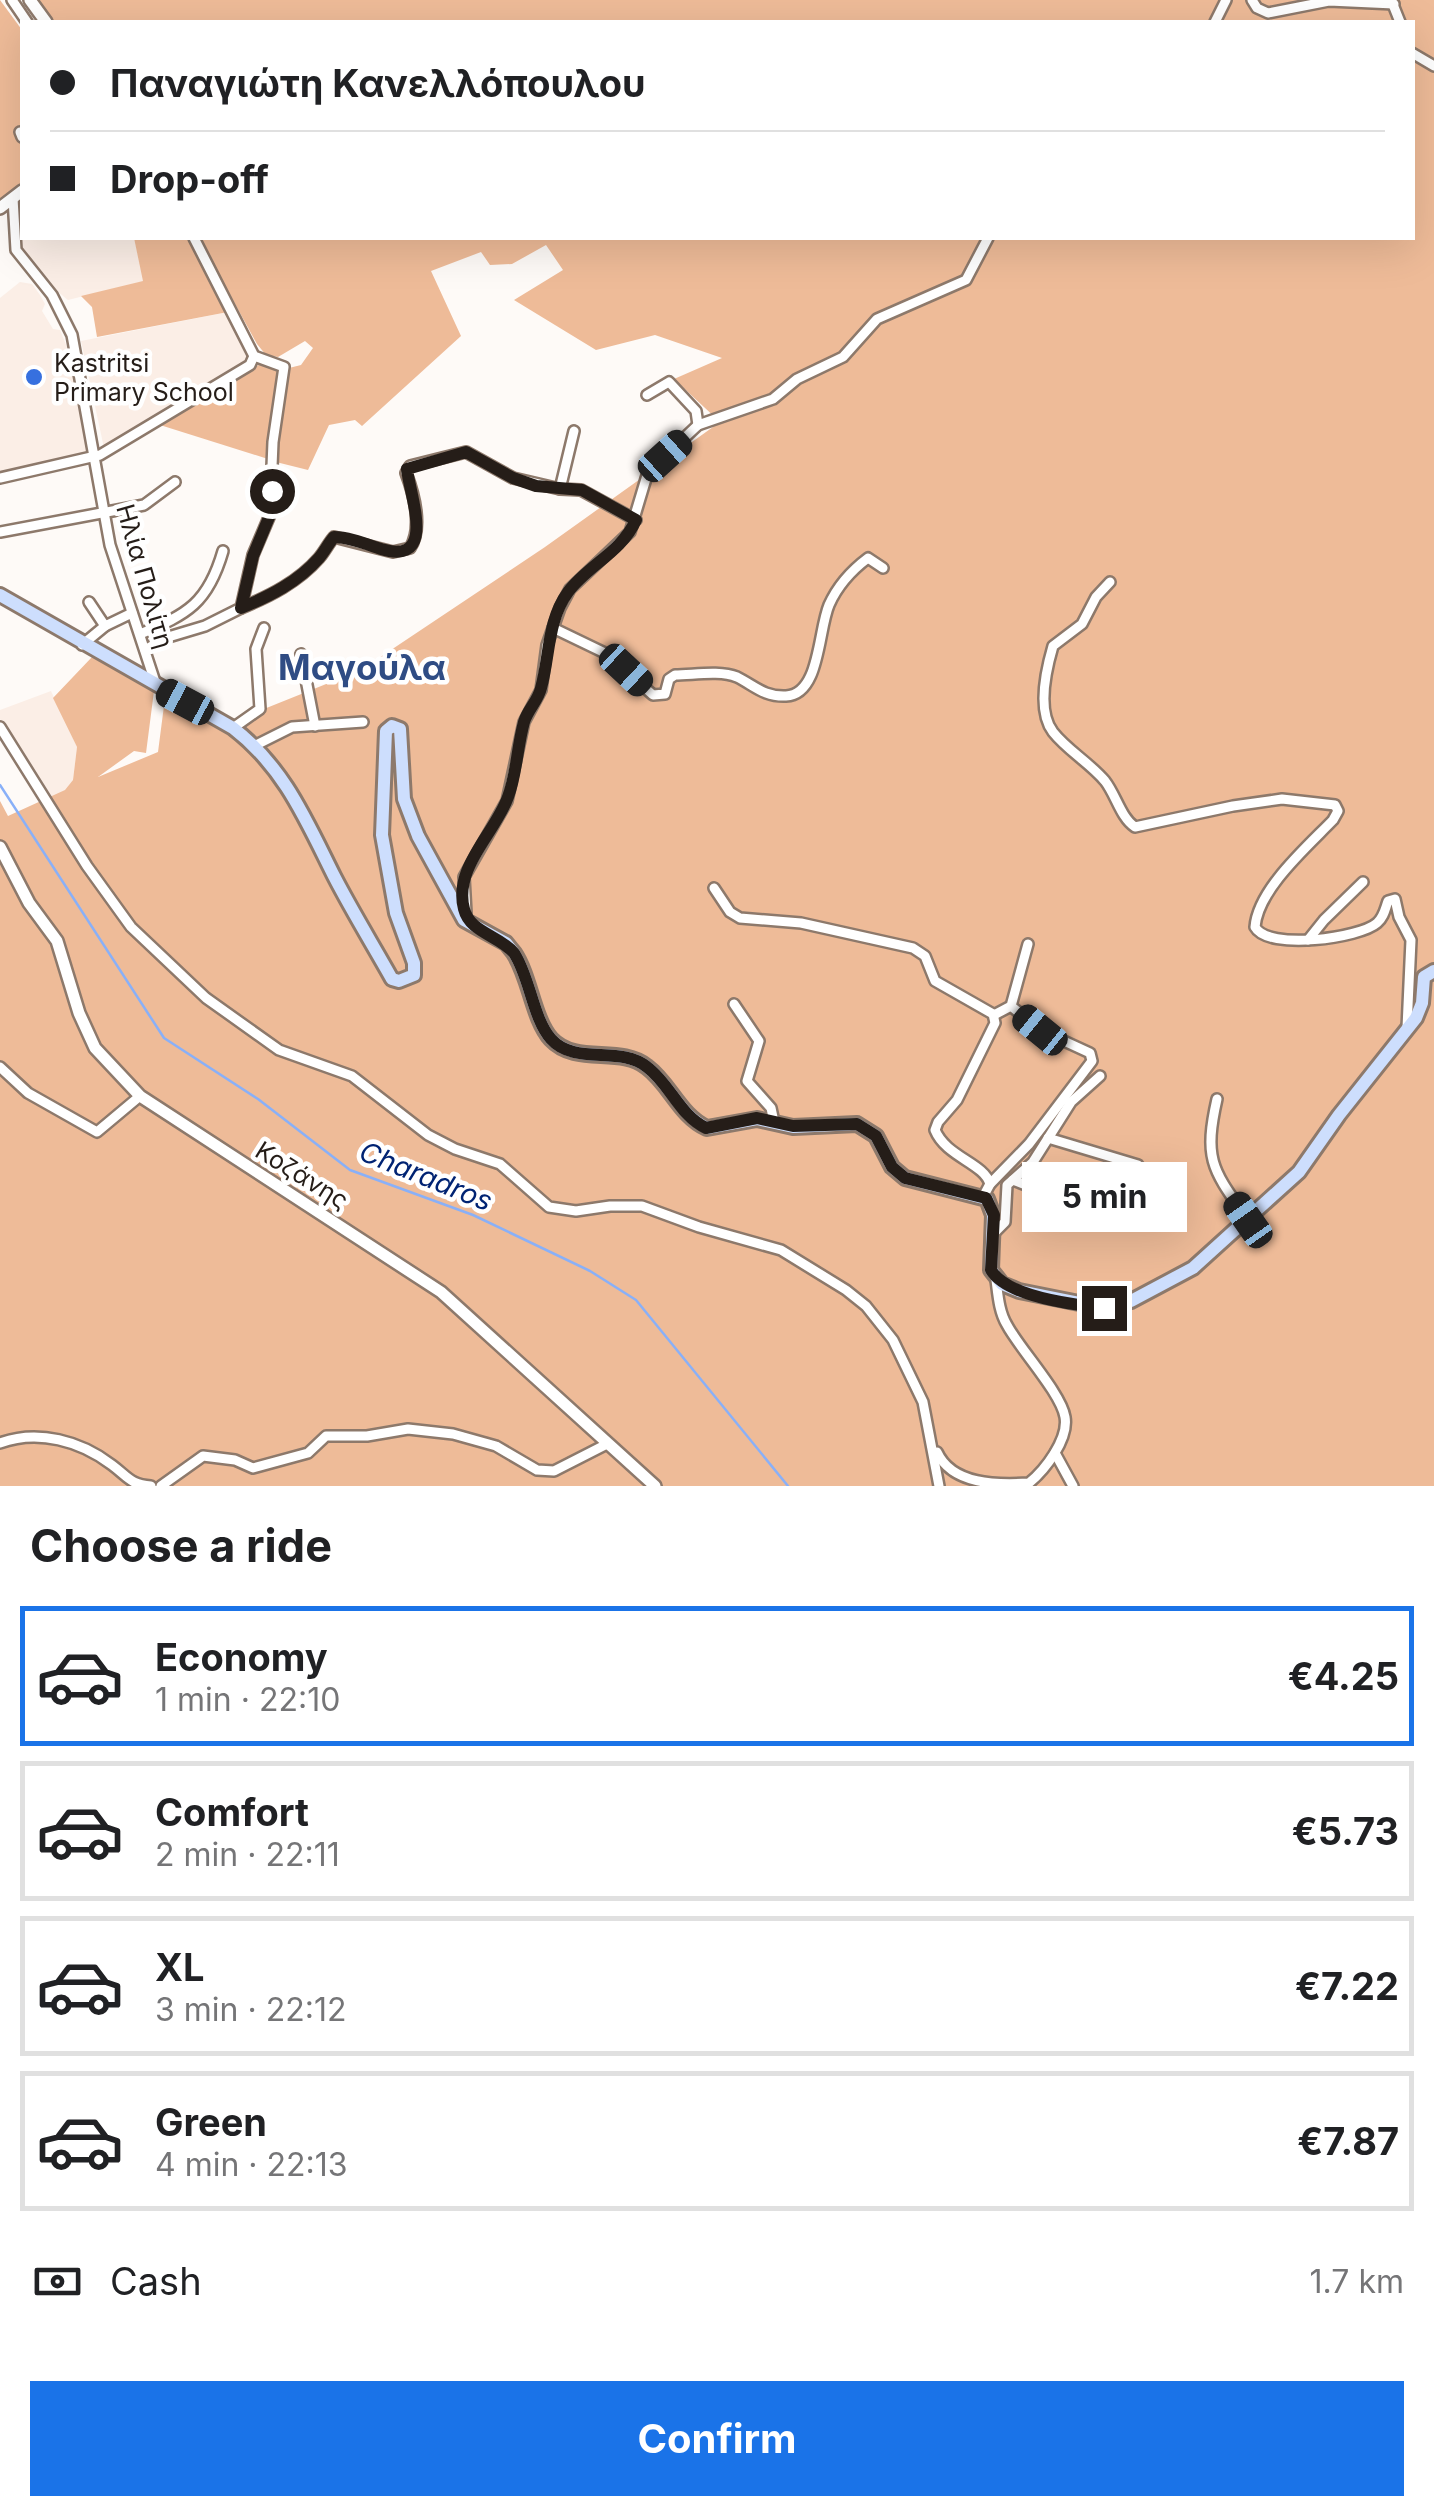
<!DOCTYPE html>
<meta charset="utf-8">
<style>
:root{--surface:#fff;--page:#f6f6f6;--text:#202124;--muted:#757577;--line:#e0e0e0;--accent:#1a73e8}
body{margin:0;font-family:Inter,sans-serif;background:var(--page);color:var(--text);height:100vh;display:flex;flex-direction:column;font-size:38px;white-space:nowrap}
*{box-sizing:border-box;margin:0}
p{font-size:32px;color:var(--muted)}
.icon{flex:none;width:55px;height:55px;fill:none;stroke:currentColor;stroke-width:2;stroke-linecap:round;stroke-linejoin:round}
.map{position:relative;height:1486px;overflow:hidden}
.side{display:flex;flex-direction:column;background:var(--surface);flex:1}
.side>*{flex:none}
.guide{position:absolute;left:20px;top:20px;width:1395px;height:220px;border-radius:0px;box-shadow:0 10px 40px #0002;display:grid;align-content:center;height:220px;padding:0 30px;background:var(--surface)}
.end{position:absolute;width:45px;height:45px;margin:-22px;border:12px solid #251d18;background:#fff;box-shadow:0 0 0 5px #fff}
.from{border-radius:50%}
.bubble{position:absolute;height:70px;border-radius:0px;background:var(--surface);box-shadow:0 10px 40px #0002;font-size:32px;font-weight:700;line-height:70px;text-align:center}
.car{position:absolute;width:30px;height:60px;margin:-30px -15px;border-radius:12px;box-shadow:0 0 8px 2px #0007;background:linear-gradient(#222 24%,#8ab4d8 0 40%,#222 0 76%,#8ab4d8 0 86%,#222 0)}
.guide b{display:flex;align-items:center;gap:35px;height:95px;font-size:38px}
.guide b+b{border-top:2px solid var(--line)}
.guide i{width:25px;height:25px;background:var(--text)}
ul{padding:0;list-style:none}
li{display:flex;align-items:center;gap:30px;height:140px;margin:0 20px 15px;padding:0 10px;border:5px solid var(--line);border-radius:0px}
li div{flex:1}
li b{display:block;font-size:38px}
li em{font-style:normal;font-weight:700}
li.on{border-color:var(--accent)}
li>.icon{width:90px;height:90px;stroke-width:1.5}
h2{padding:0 30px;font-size:45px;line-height:120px}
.pay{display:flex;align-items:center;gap:25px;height:110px;padding:0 30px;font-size:38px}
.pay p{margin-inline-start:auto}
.cta{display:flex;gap:20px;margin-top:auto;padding:20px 30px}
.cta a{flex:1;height:115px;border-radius:0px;background:var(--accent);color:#fff;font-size:40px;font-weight:700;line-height:115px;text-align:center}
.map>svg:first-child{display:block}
</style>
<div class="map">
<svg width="1434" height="1486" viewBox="0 0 1434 1486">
<rect width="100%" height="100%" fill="#fefaf7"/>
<g fill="#fbeee6">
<path d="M22,212V238H134L144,281L68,300L52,287L22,247Z"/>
<path d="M20,282L32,284L40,295L45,304L42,311L53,329L60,330L72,359L88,454L0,473V298Z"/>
<path d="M228,312L249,356L247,362L104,448L81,341Z"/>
<path d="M51,691L77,747L73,780L64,793L54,800L0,719V710Z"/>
</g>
<g fill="#eebb98">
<path d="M0,0L22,30V185L0,202Z"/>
<path d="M37,0H1434V1486H0V801L8,816L65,790L73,780L77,747L53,698L92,657L154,691L146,753L134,751L98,777L158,752L165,698L219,727L361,670L545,547L720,422L674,379L722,358L655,335L596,350L514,300L563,270L546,245L512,264L490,265L481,252L431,271L461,336L362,426L355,420L329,425L308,470L276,462L289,368L301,365L313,348L305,341L278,357L266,355L257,344L199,238H1412V22H52Z"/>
<path d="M134,238H187L228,312L97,337L92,307L81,296L143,281Z"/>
<path d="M262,363L277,371L268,459L160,425Z"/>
</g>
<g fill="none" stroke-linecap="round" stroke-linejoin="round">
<path stroke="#89b0f8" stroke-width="2.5" d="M0,785L164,1038L258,1099L350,1170L473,1215L590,1271L636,1300L788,1486"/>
<g stroke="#8d796b" stroke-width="14">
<g id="minor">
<path d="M12,0L27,22"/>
<path d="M1252,0L1257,8L1268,13L1329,1L1394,4"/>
<path d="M1392,2L1400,22"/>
<path d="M1215,22L1226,0"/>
<path d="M1412,53L1434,66"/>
<path d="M20,132L22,137"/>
<path d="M13,198L16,250L52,295L72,335L110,545L156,685"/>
<path d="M647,395L669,382L696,411L698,425"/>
<path d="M574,431L560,489L581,490L636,520"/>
<path d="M0,478L100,455L250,365L254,356"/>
<path d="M0,532L144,505L175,482"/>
<path d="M1110,582L1096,597L1082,624L1053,646C1046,670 1037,711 1053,732C1067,750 1090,763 1105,781C1116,795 1121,818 1135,827L1233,806L1282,799L1335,805L1338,811L1333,820C1308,846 1258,889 1255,927C1268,951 1360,938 1377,923C1384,917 1385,909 1388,901L1395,899L1399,917L1411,940L1407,1028"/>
<path d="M89,602L105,626L132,613"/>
<path d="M241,608C270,596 298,582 319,558C325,551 328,544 334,537L393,552L410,548C423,528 414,494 406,473L410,466L466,452L513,478L560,489"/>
<path d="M553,628L607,654L653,695L665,694L669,679L675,675C693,675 720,670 737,677C755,686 764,697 786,696C820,695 818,631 829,605C837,587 852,570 868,558L883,568"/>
<path d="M140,634C188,614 208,603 223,551"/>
<path d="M82,645L105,626"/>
<path d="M145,650L165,638L205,626L241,608L253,555L270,515L273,442L284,367L254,356L194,238"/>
<path d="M301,654L315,726"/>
<path d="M0,727L87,866L131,927L206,998L279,1050L352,1076L428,1135L455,1149L500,1164L549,1207L576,1211L610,1206H642L699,1227L781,1250L846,1290L866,1306L893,1340L923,1402L939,1486"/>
<path d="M233,728L260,709L256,649L264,628"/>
<path d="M254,746L292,727L363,722"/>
<path d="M714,888L730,912L740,918L801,923L913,948L925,956L935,981L993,1014L995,1023L957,1100L938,1122L935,1130C946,1157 984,1163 990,1184"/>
<path d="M466,913L464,877L507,801L524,722L541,690L547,645L560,608L570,589L630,532L648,472L698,425L773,399L797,379L843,357L877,319L966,280L988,238"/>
<path d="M1308,940L1324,920L1363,882"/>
<path d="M734,1004L759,1041L747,1081L771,1108L774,1122"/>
<path d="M994,1015L1011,1006L1028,944"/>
<path d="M0,1067L28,1093L97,1132L140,1096"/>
<path d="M1217,1099C1203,1161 1213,1170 1248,1220"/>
<path d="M1048,1138L1138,1165"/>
<path d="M1013,1180L1081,1207"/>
<path d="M983,1197L990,1184L1029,1144L1092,1061L1090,1053L1040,1030L1011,1006"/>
<path d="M993,1234L1005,1222L1007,1185L1033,1162L1071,1102L1100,1076"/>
<path d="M0,1443C38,1429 81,1441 112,1465C128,1477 131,1485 151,1486"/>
<path d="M937,1452C952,1485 997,1485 1029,1483C1045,1470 1069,1439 1065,1417C1061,1393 1019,1348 1007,1325C999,1312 998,1295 996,1280"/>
<path d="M1055,1453L1073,1486"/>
<path d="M161,1486L203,1456L235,1460L253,1468L308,1453L326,1436H367L408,1429L453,1434L496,1446L537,1470L554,1471L607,1444"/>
</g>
</g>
<g stroke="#8d796b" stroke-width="16">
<g id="tertiary">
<path d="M30,0L46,22"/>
<path d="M0,208L22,191"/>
<path d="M0,847L29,903L57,941L79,1013L95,1048L140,1096L441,1292L655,1486"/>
</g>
</g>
<g stroke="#8d796b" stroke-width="18">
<path id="secondary" d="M0,595L233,728C284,767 306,820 334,876C352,911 373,945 392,979L399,981L414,975V963L396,913L382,835L386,731L392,726L400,729L404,799L418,836L464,920L506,943L514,953C530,977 533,1019 551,1039C576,1066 620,1045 647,1067C670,1084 680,1116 707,1128L757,1119L793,1127L857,1124L876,1136L892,1167L905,1178L987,1199L993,1215L991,1270L1002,1284L1019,1291L1104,1308L1131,1301L1193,1268L1299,1172L1339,1115L1416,1018L1422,1003L1424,977L1434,971"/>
</g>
<use href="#minor" stroke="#fff" stroke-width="9"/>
<use href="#tertiary" stroke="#fff" stroke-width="11"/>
<use href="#secondary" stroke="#cddefd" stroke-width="12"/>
</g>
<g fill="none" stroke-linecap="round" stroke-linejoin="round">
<path stroke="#251d18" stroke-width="12" d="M272,491L270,515L253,556L241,608C270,596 298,582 319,558C325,551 328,544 334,537C349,537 366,544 381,549C438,566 410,497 407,469L466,452L513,478L536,486L582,490L636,520C621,553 588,565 568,592C547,621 550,656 541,688C538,701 528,709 524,722C517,747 517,773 508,797C495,833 453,868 464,909C470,933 499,935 514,953C530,977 533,1019 551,1039C575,1066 620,1045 647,1067C670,1084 680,1116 706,1128L757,1118L793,1126L857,1124L876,1136L892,1167L905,1178L986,1198L994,1215L991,1270C1007,1297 1074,1305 1104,1308"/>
</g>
<circle fill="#3770df" stroke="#fff" stroke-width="4" cx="34" cy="377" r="10"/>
<g text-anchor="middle" stroke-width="9" stroke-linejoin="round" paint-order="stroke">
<g font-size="25" fill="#251d18" stroke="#fff" text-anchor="start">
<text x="54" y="372">Kastritsi<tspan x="54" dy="29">Primary School</tspan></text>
</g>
<g font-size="25" fill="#251d18" stroke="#fff">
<text transform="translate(145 576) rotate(74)" y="9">Ηλία Πολίτη</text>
<text transform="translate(302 1175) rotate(32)" y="9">Κοζάνης</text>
</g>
<g font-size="28" font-style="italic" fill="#002373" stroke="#fff">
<text transform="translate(426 1176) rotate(22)" y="10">Charadros</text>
</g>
<g font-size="35" font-weight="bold" fill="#2f4c84" stroke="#fff">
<text x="362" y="680">Μαγούλα</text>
</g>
</g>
</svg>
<i class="end from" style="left:272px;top:491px"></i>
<i class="end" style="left:1104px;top:1308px"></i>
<div class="bubble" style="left:1022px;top:1162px;width:165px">5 min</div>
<i class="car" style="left:665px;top:456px;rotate:48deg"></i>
<i class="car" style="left:626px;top:670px;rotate:133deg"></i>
<i class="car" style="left:185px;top:702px;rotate:298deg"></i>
<i class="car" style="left:1040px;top:1030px;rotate:309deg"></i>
<i class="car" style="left:1248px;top:1220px;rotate:325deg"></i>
<div class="guide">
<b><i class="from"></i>Παναγιώτη Κανελλόπουλου</b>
<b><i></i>Drop-off</b>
</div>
</div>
<section class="side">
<h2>Choose a ride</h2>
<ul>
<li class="on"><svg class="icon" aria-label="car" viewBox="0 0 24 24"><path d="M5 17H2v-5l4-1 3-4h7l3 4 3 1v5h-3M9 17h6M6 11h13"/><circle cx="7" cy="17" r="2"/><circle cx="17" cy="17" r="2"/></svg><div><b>Economy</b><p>1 min · 22:10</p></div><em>€4.25</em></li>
<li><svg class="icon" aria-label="car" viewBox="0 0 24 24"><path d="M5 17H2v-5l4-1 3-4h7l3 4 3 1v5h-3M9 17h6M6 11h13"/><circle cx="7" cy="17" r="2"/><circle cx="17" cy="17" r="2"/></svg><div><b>Comfort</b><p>2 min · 22:11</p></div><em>€5.73</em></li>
<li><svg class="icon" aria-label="car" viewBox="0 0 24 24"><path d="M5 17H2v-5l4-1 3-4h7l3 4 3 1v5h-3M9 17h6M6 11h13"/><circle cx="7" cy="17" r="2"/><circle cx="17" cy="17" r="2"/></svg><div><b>XL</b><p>3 min · 22:12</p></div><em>€7.22</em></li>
<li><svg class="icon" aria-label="car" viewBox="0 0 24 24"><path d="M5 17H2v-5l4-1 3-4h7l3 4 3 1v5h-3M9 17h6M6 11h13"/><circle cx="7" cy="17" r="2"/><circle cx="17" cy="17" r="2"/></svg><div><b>Green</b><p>4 min · 22:13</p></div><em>€7.87</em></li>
</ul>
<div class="pay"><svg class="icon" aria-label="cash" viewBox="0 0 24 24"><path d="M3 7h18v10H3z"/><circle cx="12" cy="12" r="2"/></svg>Cash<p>1.7 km</p></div>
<div class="cta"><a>Confirm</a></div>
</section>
